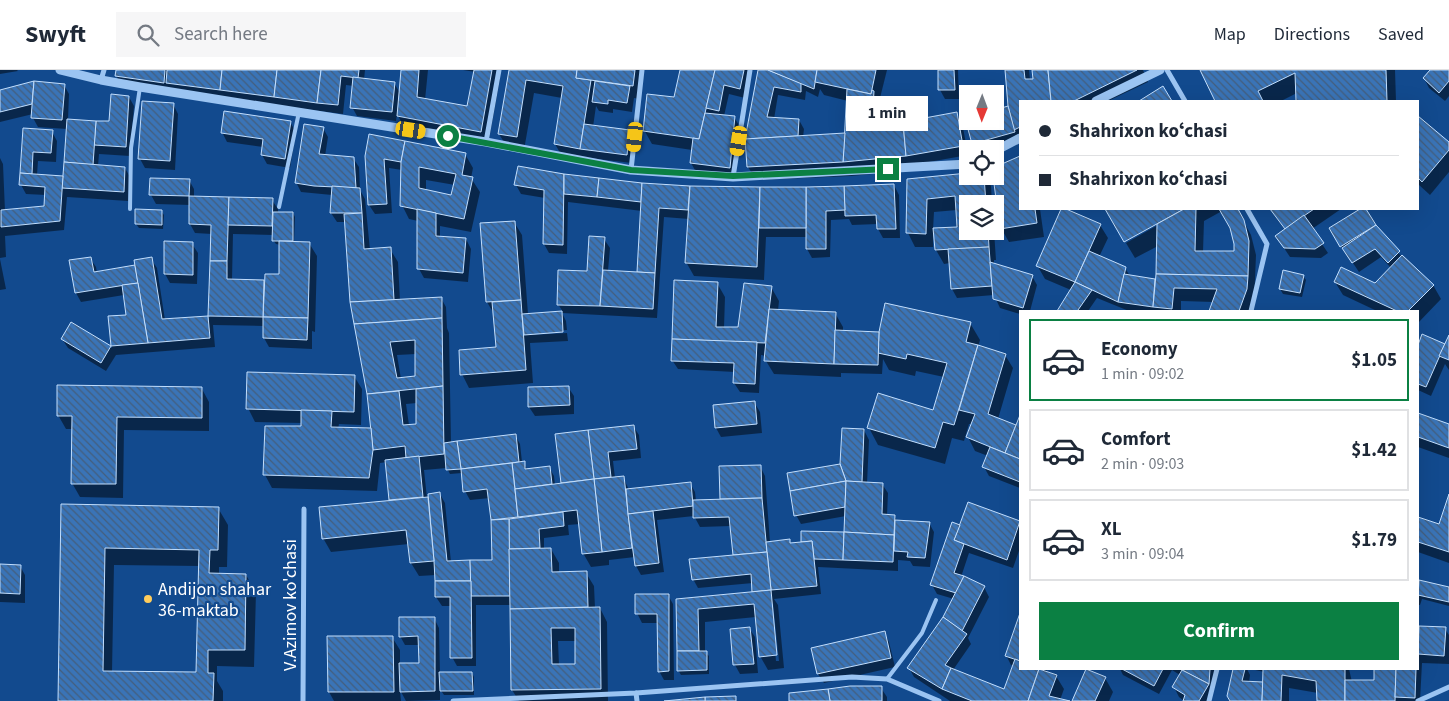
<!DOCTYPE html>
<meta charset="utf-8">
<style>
:root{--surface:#fff;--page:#f6f6f7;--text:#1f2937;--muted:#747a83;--line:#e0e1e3;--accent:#0b8043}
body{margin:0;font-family:"Source Sans 3",sans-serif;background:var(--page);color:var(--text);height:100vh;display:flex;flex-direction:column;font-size:19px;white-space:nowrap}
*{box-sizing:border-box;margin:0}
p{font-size:16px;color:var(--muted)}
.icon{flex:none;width:28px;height:28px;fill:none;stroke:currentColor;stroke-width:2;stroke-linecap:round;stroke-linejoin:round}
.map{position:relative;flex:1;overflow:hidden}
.drawer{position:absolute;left:1019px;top:240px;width:400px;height:360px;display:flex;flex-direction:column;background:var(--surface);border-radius:0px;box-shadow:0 5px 20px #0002}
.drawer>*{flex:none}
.banner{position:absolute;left:1019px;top:30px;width:400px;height:110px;border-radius:0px;box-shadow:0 5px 20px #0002;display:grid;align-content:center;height:110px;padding:0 20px;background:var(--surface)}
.needle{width:32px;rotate:181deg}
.tools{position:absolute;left:959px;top:15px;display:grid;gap:10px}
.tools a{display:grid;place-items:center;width:45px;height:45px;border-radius:0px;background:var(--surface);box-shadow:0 5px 20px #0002;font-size:25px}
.end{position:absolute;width:22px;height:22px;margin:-11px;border:6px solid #0b8043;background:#fff;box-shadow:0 0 0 2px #fff}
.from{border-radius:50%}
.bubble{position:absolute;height:35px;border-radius:0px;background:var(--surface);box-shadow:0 5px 20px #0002;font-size:16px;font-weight:700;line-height:35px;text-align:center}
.car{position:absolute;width:15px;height:30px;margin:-15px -8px;border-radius:6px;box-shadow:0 0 4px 1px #0007;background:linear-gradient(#f5c518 24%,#345 0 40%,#f5c518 0 76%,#345 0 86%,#f5c518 0)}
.banner b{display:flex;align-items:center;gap:18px;height:48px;font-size:19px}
.banner b+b{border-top:1px solid var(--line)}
.banner i{width:12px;height:12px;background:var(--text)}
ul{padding:9px 0 0;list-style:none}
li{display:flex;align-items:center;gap:15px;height:82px;margin:0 10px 8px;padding:0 10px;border:2px solid var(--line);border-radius:0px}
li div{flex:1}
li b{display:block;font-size:19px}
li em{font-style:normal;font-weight:700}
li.on{border-color:var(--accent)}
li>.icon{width:45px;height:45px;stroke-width:1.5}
.primary-button{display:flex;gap:10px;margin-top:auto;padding:10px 20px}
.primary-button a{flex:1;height:58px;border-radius:0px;background:var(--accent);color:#fff;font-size:20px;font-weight:700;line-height:58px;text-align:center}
header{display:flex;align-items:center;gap:30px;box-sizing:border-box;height:70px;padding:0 25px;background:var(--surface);border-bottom:1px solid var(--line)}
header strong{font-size:24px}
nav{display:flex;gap:28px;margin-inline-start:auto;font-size:18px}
.search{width:350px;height:45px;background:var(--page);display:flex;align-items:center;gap:12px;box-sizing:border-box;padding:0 18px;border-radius:0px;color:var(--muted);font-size:19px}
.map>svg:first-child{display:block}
</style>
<header>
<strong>Swyft</strong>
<div class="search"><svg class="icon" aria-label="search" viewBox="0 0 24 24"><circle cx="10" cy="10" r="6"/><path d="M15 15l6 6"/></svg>Search here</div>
<nav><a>Map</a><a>Directions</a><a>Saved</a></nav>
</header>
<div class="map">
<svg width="1449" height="631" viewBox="0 0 1449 631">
<defs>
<pattern id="building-back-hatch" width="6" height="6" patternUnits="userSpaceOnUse" patternTransform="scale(1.25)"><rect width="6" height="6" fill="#3a74b7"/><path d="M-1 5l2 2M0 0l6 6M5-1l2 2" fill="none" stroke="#445e7c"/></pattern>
</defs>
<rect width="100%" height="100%" fill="#124a8e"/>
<g fill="#0007" fill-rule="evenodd">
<path d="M0,0H17L18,1L0,4Z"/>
<path d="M117,0H365L364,10L394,13L400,23L402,0H428L425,30L468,38L475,2L463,0H498L500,9L488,75L406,60L397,44L396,51L357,46L352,37L354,16L346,15L343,44L172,22L169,17L168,21L121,15L116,5Z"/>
<path d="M510,0H644L640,29L634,28L632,42L613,39V43L599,41L596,36L593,57L630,61L635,70L632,93L588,88H563L555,74L562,28L534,23L524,80L507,77L499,64Z"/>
<path d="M682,0H751L745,28L729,24L724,46L734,47L740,57L734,106L696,102L691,93L692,80L652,74L644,60L675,29Z"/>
<path d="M760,0H887L879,32L881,35L880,55L903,53L956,43L962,52L968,85L912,95L913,100L851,106L756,110L748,97ZM820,19L824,25L848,31L846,65L803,67L804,59L799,50L774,49L778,25L805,30L806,21L818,27Z"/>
<path d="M939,0H958L959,29H945L940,20Z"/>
<path d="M1006,0H1029L1030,10H1034L1033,0H1143L1148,12L1108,31H1020V68L1017,64L1019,72L992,79H976L973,73L968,51H995V41L1009,37Z"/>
<path d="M1202,0H1395L1396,31H1398H1298L1297,23L1281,31H1216Z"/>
<path d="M1431,0H1449V26L1445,31L1429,18L1424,8Z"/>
<path d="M34,13L64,15L69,24L68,50L110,53L129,27L134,36L130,86L99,84L98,96L125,98L130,107L128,131L67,127L64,160L5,166L6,187L0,188V88L3,94L5,141L45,137L46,125L26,124L21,115L24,60L52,62L57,71L56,92L38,91L37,105L64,107L67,59L38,57L33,48V44L0,52V21Z"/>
<path d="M173,34L178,44L175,100L145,98L140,89Z"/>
<path d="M1418,48L1449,74V102L1430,125L1418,114Z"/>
<path d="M290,52L296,62L290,98L267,94L262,85L263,77L227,72L222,62Z"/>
<path d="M323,58L328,67L325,86L353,88L359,97L360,120L365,129L370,180L390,179L398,192L400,231L441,228L446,237L447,258L449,263L451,373L515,365L520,374L522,392L528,400L549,397L554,406L555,415L563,414L562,413L633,356L639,365L641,388L613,391L615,408L623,407L629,420L690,413L695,422L696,431H721L720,398L760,396L765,406L770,472L789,471L791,474L845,464L846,446L801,454L796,445L842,395L864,360L869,370L867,414H882L888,423L887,446H894L898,452L929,453L934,462L930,497L913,496L910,491L898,490V501L818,497L821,524L774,529L778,535L784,598L768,600L760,586L756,547L705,552V582L709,586V604L681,605L678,600L677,530L754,523L753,513L698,518L693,509L734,486L731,456L700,457L694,446L657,450L664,502L641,505L636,496L635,487L609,490V495L591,497L583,483L580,454L568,455L569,465L544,468V479H551L559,493V503H586L594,516L595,538H600L607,552L608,631H519L512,620L511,535H476V596H457L452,587L451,536H442L436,527V505L419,506L411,493L409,474L331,482L323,468L392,431L390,430L387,392L380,393L377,421L272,418L265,405L302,358V353L255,352L248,338L354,306L362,319L361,355L339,354L338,359L372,360L346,152H337L331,143L332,125L301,122L296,112ZM416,284L417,307L401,309L397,285ZM417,333L418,355H409L406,334ZM447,398L450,404L462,403L465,421L470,430L490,428L492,450L493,491L451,492L445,433L440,424L430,432L427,428L424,400ZM771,534H773L779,591H776ZM558,571H576V595H559Z"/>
<path d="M465,84L473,98L471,108L480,122L471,162L440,156V167L466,169L471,179L468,212L424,208L419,199L418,151L409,149L402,135V100L389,98L392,143L375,144L369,135L366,86ZM426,110L455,115L452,127L426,121Z"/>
<path d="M1020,88V139H1040L1044,167L1009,172L1001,158L995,98Z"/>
<path d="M564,105L642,114L690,117L760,118L894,115L899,125L900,168H883L878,159V154L852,155L849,149L831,150L830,187L812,188L807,179V167H766L764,210L694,206L686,192L689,149L664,147L657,248L562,243L566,251L567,260L529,263V265L567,263L568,271L530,273L533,313L469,318L462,304L497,279L494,244L487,232L514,152L522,165L528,244L563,242L558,234L588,202L604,169L610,178L608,201L638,203L642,141L568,132L567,184L549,183L544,174L545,128L521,124L516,115Z"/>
<path d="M968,106H985L991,116L992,134H968V161H994L996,190H994V195L1032,206L1037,215L1030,241H1020V244L1000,238L994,225L957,228L952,219L950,193L944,194L936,180L935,165H933V177H915L908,163V110ZM957,140L958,158L933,160L934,142Z"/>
<path d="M189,110L194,119V127L272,130L278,139V143H293L295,147L294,172L309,173L317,186L315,262L312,261V279L269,277L264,268V256L213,255L215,277L116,285L106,301L68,278L62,269L72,254L112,278L110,248L128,246L124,225L81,232L76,223L90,188L96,197L97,203L137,196L151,189L157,198L165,250L210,247L212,164L195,163L190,154V135L156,134L151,125ZM233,164L273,165V170L276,174L281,175L280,205L266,211L232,210Z"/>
<path d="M1062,139L1100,155L1108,168L1099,187L1125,198L1130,206L1155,210L1157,214L1158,176L1135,188L1126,173L1158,155V152L1124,170L1106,139H1237L1251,165L1256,185L1254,233L1251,241H1210L1214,232L1181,231V241H1129L1097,228L1088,241H1058L1071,220L1045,209L1037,195ZM1222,141L1231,157L1235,174V183L1203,182L1204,151Z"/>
<path d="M1270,139H1341L1312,159L1328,183L1321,188L1290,187L1282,175L1285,160Z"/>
<path d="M1362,139H1365L1375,156L1402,187L1433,215L1441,229L1418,253V241H1377L1343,225L1335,212L1376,214L1391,198L1381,187L1359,202L1330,159Z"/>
<path d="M161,141L164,145L163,159L139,158L136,154Z"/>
<path d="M166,173L192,174L198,183L197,214L170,213L165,204Z"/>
<path d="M0,189L6,219L0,220Z"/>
<path d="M1303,206L1306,210L1302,227L1283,224L1280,219Z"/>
<path d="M717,213L725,227L724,258L739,259L771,217L779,231L778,241L835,243L843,257V262L878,264L970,253L980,270L978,277L1005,285L1013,298L998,349L1017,356L1020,349V418L989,406L984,397L988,386L975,381L968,367L973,354H969L964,371L952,368L945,394L878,375L869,358L934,341L944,307L916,301L915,306L889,300L883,289L882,304L841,303V307L774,304L766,291V286L761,285L759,323L740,322L734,313L735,302L678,299L672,290Z"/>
<path d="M1423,266L1446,275L1449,268V300L1445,294L1431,326L1418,320V278Z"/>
<path d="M568,317L574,326V344L535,346L529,337Z"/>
<path d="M202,319L209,332V361L124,360L123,428L80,427L72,413L73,359H66L58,345Z"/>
<path d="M754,332L760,342L762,363L721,367L716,358L714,336Z"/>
<path d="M1418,345L1449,355V388L1418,377Z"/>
<path d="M1449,428V493L1418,482V449L1439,456Z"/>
<path d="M969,434L1020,453V478L1013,498L969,483L961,507L984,517L989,527L968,568L971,574L953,600L1005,621L1014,596L1011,595L1006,585L1020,546V599H1047L1046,602L1056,606L1064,619L1060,630L1065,631H950L914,607L909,598L944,548L954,529L937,524L932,515L961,456Z"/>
<path d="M62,435L218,438L228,455L227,497H219V504L246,505L256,522L254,597L217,596V611L223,621V631H59ZM114,495L200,496L198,604L112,602Z"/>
<path d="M0,496H20L25,505V533L0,532Z"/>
<path d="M1418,510L1449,518V536L1422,529L1420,535H1418Z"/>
<path d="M668,525L673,534L674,610H664L659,601L658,553H642L637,543Z"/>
<path d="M434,548L439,558L440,604L472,603L474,607V625H444L440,619V630L406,631L400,620L401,631H334L329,622L328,568L392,567L400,580V594H420V575H405L400,566Z"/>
<path d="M1418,557L1445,559L1449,565V594L1422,593L1420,631H1318V623L1289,618V631H1231L1228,626L1234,599H1247L1250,605L1249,613L1264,616V602L1251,599H1349L1352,612L1375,611L1376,599H1418Z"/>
<path d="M749,558L755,567L758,603L740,604L735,595L731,560Z"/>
<path d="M884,562L889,572L895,597L824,613L818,604L812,579Z"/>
<path d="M1120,599H1214L1215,601L1209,631H1184L1179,627L1174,617L1180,605L1172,600L1159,624L1123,605Z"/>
<path d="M1105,608L1113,622L1109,631H1073Z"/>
<path d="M881,618L887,627V631H791Z"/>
</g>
<g fill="url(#building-back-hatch)" stroke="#c2defd" fill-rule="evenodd">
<path d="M116,0H165L164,13L115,6Z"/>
<path d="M167,0H222L220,20L166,13Z"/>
<path d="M222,0H277L274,27L220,20Z"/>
<path d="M277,0H321L317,33L274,27Z"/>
<path d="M321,0H359L358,8L341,6L338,35L317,33Z"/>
<path d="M401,0H419L417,27L467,36L474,0H492L481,62L397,46Z"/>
<path d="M509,0H577L576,8L591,10L580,79L554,74L563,16L526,10L517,67L498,64Z"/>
<path d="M577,0H635L633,16L576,8Z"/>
<path d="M680,0H715L699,69L643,61L647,24L674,27Z"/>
<path d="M715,0H744L740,19L724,15L719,41L706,38Z"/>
<path d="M758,0H768L801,13V22L774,17L767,47L799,49L798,66L745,69Z"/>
<path d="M768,0H817L814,19Z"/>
<path d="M817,0H876L871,24L815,12Z"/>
<path d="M938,0H954L955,20H938Z"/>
<path d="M1005,0H1024L1025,9H1033L1032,0H1048L1051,31H1020V57L1014,60L1008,36Z"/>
<path d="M1048,0H1137L1074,31H1051Z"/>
<path d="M1200,0H1386L1387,31H1296L1295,3L1258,21L1263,31H1215Z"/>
<path d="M1430,0H1449V11L1439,23L1423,8Z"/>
<path d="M353,7L395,12L392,42L350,38Z"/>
<path d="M34,11L32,34L0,42V20Z"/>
<path d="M34,11L65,14L62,50L31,48Z"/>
<path d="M595,11L630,16L627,33L608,30V34L592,32Z"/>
<path d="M1163,16L1172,31H1139Z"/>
<path d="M847,19L871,24L872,20L874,21L872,55L903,52L906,86L843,92Z"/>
<path d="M111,24L129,26L126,77L94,75L96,51H109Z"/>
<path d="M142,31L174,33L170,91L138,89Z"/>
<path d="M1008,36L1015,62L972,74L965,48L968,47V51H995V40Z"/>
<path d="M224,41L291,51L285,89L261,85L263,69L221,63Z"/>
<path d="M957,42L963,76L906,86L903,52Z"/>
<path d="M705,43L735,46L730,98L690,93L693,68L699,69Z"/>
<path d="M1418,46L1449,72V80L1422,112L1418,108Z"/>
<path d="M67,49L96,51L93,95L64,92Z"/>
<path d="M304,54L324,57L319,84L354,87L356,118L314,116L295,113Z"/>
<path d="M584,54L630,60L627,85L580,79Z"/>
<path d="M23,58L53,60L51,83L33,82L32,104L20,103Z"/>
<path d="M845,63L843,92L747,97L745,69Z"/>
<path d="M369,64L405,71L401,92L384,89L387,134L368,135L365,86Z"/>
<path d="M405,71L466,83L462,105L473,107L464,149L400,136L401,92ZM419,97L456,104L451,125L419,118Z"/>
<path d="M1020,86V139H1035L1037,153L1000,159L993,106H995V97Z"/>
<path d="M64,92L125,97L124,122L62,118Z"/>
<path d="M518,96L564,104L563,175L543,174L544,120L514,115Z"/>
<path d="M20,103L63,106L60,151L1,157V140L44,136L45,117L19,115Z"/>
<path d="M968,103V106H984L986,134H968V161H988L989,177L935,180L933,158L957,157L955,126L927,129L926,164L906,163L907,109Z"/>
<path d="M564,104L599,108L597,127L564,124Z"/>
<path d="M150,108L190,109L189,126L149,125Z"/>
<path d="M599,108L642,113L641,132L597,127Z"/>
<path d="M642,113L690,116L688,140L659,138L655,203L637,202Z"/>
<path d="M894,114L896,159H877L876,145L845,146L844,116Z"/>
<path d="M332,116L360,118L362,143H330Z"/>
<path d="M690,116L760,117L757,197L685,193Z"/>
<path d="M844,116L845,140L826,141V179H806V117Z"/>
<path d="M760,117H806V158H759Z"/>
<path d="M189,126L229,127L227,191H210L211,155L189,154Z"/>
<path d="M229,127L273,128L272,156L228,155Z"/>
<path d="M135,139L162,140V155L135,154Z"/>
<path d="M417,139L436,143V166L466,168L463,203L417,199Z"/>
<path d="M1061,139H1066L1101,154L1075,212L1036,196Z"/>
<path d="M1105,139H1184L1124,172Z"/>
<path d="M1184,139H1196L1195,181H1234V174L1230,158L1219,139H1238L1244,150L1249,171L1248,206L1156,204L1157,154Z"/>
<path d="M1270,139H1314L1285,159Z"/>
<path d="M1360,139H1366L1376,155L1340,177L1329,158Z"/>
<path d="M273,142H293V171H272Z"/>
<path d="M362,143L364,179L391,177L394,230L350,232L344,144Z"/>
<path d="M1304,145L1324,173L1315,179L1284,178L1275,166Z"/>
<path d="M515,151L521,230L486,232L480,153Z"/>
<path d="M1376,155L1400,181L1388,193L1375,179L1352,193L1342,178Z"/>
<path d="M589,166L605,167L600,236L557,235L558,200L587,201Z"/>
<path d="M164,171L193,172V205L164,204Z"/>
<path d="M279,171L310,172L308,248L263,247L265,204H279Z"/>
<path d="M989,177L992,216L951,219L948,179Z"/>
<path d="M1089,181L1126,197L1118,232L1075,212Z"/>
<path d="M1402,185L1434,215L1408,241H1397L1334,212L1341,197L1375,213Z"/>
<path d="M91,187L94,202L135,195L138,213L75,223L69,190Z"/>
<path d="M152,187L162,249L208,246L210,268L148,273L134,190Z"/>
<path d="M210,191H227V209L264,210L263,247L208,246Z"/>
<path d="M990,192L1033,205L1023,238L993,229Z"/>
<path d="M603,200L655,203L653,239L600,236Z"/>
<path d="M1283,200L1304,205L1300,223L1279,219Z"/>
<path d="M1124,204L1155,209L1153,237L1118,232Z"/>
<path d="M1156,204L1248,206L1247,219L1239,241H1209L1217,219L1174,218L1172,239L1153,237Z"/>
<path d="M674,210L718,212L716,257H738L744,213L772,216L765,273L672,269Z"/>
<path d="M1075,212L1092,220L1078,240L1079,241H1057Z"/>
<path d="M138,213L148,273L111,276L108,246L126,245L122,215Z"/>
<path d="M442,227V248L354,254L350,232Z"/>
<path d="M521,230L526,300L460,305L459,280L496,277L492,232Z"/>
<path d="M885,233L971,252L966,272L978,275L954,355L943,352L935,378L867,358L878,323L933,340L947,293L907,284L906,289L878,283L879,262Z"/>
<path d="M769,239L836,242L834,294L764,291Z"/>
<path d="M562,241L563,262L524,265L522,244Z"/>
<path d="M263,247L308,248L307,270L263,268Z"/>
<path d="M442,248L443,316L367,324L354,254ZM415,270V306L397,308L390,272Z"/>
<path d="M71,252L111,276L101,293L61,269Z"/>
<path d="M835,260L879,262L878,295L834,294Z"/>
<path d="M1422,264L1445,274L1426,317L1418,314V275Z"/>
<path d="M1449,265V290L1439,286Z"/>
<path d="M672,269L757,272L755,314L733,313L734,293L671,291Z"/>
<path d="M978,275L1006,284L988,344L1016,355L1005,383L966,367L975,344L959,340Z"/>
<path d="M247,302L355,305L354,342L246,339Z"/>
<path d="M57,315L202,317V348L117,347L116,414H71L72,346H57Z"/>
<path d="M443,316L444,384L406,388L405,376L373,380L367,324L399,321L403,355L416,354V319Z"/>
<path d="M569,316L570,335L528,337V317Z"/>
<path d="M755,331L757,354L715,358L713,335Z"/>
<path d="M301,340L332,341L331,357L371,358L373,380L369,408L263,405L265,356H301Z"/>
<path d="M1418,343L1449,354V378L1418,367Z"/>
<path d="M1020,345V389L1005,383Z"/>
<path d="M634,355L637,379L608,382L611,407L594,409L588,360Z"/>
<path d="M842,358L864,359L862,412L846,411L840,394Z"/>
<path d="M588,360L594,409L561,413L555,364Z"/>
<path d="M516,364L519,392L461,399L457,371Z"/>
<path d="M457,371L461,399L446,400L444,373Z"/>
<path d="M990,377L1020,389V412L982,397Z"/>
<path d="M419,386L423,427L389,430L385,390Z"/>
<path d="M525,391V399L550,396L552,414L515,419L512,393Z"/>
<path d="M512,393L518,447L491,450L487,419L463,422L461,399Z"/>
<path d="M840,394L846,411L790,421L787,403Z"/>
<path d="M761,395L762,428L720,429L719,396Z"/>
<path d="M624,406L632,478L602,482L594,409Z"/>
<path d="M594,409L602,482L582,484L577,440L518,447L515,419Z"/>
<path d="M846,411L845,437L794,446L790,421Z"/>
<path d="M846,411L883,413L882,444L895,445L894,465L844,462Z"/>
<path d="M691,412L693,436L628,444L626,419Z"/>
<path d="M440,422L447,491L470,490L471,511H435L434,491L428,424Z"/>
<path d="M1449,424V482L1418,472V447L1439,454Z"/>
<path d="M428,427L434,491L410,493L406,460L322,469L319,437Z"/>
<path d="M762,428L767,482L733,485L729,447L693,448V430Z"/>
<path d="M968,432L1020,451L1007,490L954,470Z"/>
<path d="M61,434L219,437L218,480H210L209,503L246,504L245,580H208V603H214L213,631H58ZM105,478L199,480L196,602L103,601Z"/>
<path d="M653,441L659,493L635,496L628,444Z"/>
<path d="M563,442L564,456L539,459L540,478L509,479V449Z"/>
<path d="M509,449L510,526H471L470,490H492L491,450Z"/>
<path d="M895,450L930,452L925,488L907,487L908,482L894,481Z"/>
<path d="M952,452L960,455L954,470L964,474L954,503L964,506L956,523L930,515Z"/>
<path d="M801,461L844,462L843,490L814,489L812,471L801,472Z"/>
<path d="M844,462L894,465L893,492L843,490Z"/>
<path d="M790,469V473L812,471L817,516L771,520L766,472Z"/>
<path d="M551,478L552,502L587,501L588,537L510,539L509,479Z"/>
<path d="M767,482L771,520L752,522L751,504L692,510L689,489Z"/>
<path d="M0,494L21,495L20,524L0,523Z"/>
<path d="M964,506L985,516L962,561L943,547Z"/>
<path d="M1419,510L1449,517V532L1418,525Z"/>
<path d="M435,511H471L472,588H450V527H435Z"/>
<path d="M771,520L777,585L759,587L754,534L698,539L699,581H677L676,529Z"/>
<path d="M635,524H669V601L658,602L657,544H635Z"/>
<path d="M600,537L601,619L511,620L510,539ZM551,558H575V594H552Z"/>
<path d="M1020,543V591L1005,586Z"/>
<path d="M399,547H435V621L400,622L399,593H419L418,566L399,567Z"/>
<path d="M943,547L967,564L945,595L951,598L942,619L907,598Z"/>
<path d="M1419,556L1446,557L1444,586L1418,584Z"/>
<path d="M750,557L754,594L733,595L730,559Z"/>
<path d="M885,561L891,588L817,604L811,578Z"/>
<path d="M327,566H393L394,622H328Z"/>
<path d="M677,581H707V600L677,601Z"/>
<path d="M1015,589L1020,591V599H1039L1028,631H972L942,619L951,598L1004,619Z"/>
<path d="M1039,599L1057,605L1049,626L1070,631H1028Z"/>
<path d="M1086,599L1106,607L1095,631H1072Z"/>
<path d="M1122,599H1163L1154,616Z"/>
<path d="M1179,599H1210L1209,614L1182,600Z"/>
<path d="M1233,599H1245L1242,611L1263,612L1262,631H1230L1227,626Z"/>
<path d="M1263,599H1345V631H1317L1316,611L1282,605L1281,631H1262Z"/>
<path d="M1374,599H1396L1395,631H1345V610H1374Z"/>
<path d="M1396,599H1416L1415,628L1395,627Z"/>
<path d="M1182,600L1209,614L1199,631H1183L1185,625L1172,617Z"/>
<path d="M439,602H472L473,621H440Z"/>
<path d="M850,616H882V631H830L828,619Z"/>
<path d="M828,619L830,631H789V623Z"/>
<path d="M736,626V631H705V627Z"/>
<path d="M705,627V631H664Z"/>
</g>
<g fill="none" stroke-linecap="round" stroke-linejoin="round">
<g stroke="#9bc4f2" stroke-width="4">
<path d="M279,137L299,42"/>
<path d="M130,139L131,78L140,17"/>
<path d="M887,609L922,563L936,530"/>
</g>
<g stroke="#9bc4f2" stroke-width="5">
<path d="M1167,0L1185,31"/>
<path d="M101,10L104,0"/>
<path d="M486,72L499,0"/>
<path d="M631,100L642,0"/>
<path d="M733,107L750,0"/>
<path d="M1247,139L1267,174L1251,241"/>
<path d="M636,623L637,631"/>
<path d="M303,631L304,439"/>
<path d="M453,631L636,623L852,607L887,609L939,631"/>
<path d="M1209,631L1217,599"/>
<path d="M1418,631L1449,617"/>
</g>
<g stroke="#9bc4f2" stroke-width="9">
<path d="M60,0L101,10L140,17L486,72L631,100L733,107L968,94"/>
<path d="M1096,31L1160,0"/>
<path d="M995,81L1020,68"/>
</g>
</g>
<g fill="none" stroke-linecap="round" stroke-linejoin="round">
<path stroke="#0b8043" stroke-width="6" d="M448,66L631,100L733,106L888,99"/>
</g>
<circle fill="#ffcd5c" stroke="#124a8e" stroke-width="2" cx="148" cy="529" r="5"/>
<g text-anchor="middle" stroke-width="4.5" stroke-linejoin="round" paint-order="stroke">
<g font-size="18" fill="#fff" stroke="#124a8e" text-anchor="start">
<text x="158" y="525">Andijon shahar<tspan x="158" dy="21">36-maktab</tspan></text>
</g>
<g font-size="18" fill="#fff" stroke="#124a8e">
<text transform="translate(290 535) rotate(-90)" y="6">V.Azimov ko'chasi</text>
</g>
</g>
</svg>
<div class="tools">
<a><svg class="needle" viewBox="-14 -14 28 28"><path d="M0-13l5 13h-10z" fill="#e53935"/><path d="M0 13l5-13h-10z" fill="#747a83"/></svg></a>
<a><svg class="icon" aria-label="locate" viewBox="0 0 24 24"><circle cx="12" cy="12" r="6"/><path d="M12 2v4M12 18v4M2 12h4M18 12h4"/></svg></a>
<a><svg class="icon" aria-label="layers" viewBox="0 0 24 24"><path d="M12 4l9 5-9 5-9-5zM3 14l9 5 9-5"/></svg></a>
</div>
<i class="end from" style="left:448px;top:66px"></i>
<i class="end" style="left:888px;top:99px"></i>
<div class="bubble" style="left:846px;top:26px;width:82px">1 min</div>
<i class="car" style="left:411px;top:60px;rotate:99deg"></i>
<i class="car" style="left:635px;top:67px;rotate:186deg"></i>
<i class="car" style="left:739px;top:71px;rotate:189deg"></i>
<div class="banner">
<b><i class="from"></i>Shahrixon koʻchasi</b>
<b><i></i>Shahrixon koʻchasi</b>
</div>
<section class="drawer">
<ul>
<li class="on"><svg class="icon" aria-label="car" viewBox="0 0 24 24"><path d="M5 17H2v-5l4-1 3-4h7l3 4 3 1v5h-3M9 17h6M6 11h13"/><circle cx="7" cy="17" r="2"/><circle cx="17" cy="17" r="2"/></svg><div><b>Economy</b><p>1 min · 09:02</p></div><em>$1.05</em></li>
<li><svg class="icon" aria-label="car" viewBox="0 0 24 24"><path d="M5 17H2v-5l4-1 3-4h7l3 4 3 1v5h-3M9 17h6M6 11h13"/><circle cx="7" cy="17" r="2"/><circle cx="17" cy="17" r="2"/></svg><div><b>Comfort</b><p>2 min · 09:03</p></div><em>$1.42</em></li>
<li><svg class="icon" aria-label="car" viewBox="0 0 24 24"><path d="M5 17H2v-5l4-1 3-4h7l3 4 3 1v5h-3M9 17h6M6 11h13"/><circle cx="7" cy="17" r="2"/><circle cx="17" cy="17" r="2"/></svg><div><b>XL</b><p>3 min · 09:04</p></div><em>$1.79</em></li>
</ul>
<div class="primary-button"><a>Confirm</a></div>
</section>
</div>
